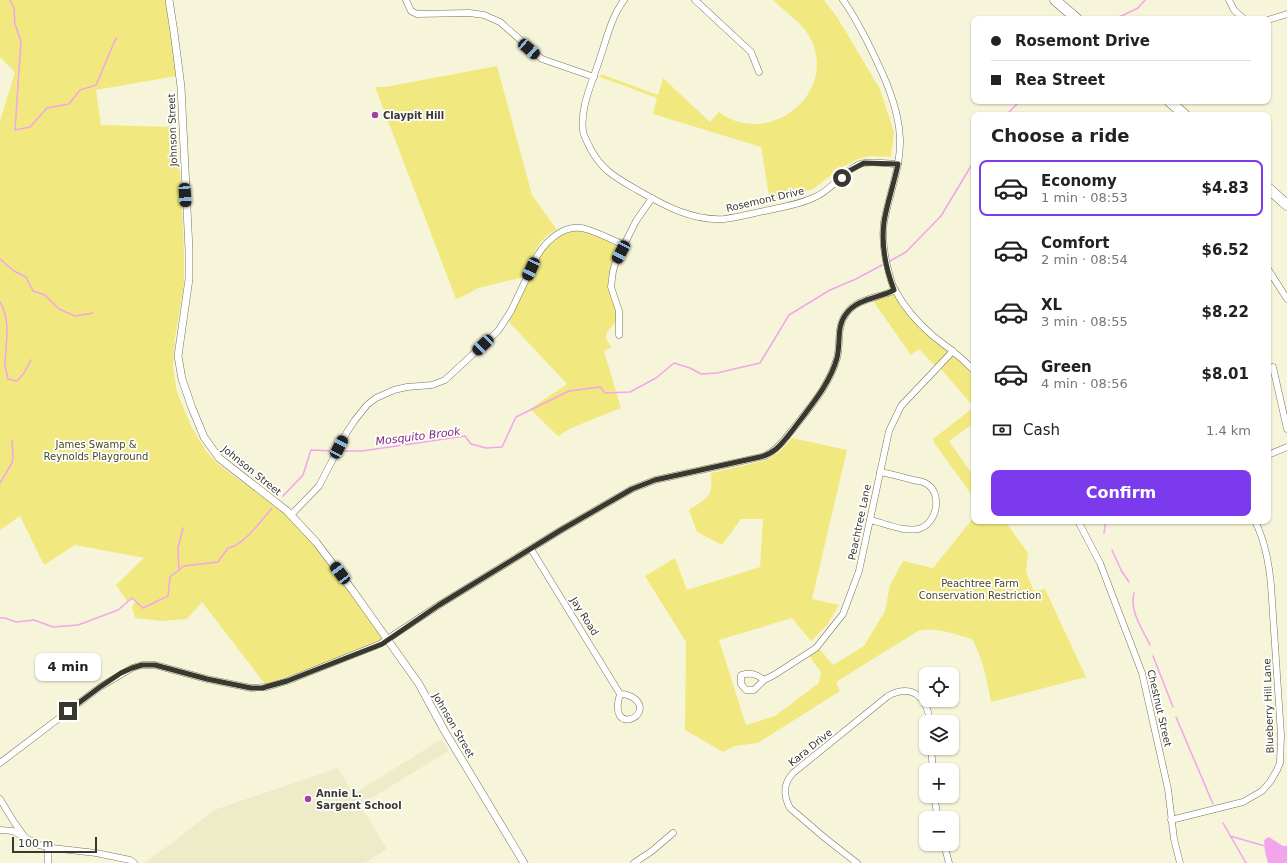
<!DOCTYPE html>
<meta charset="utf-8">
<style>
:root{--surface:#fff;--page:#f2f2f2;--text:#222;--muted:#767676;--line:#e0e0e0;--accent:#7c3aed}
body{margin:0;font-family:"DejaVu Sans",sans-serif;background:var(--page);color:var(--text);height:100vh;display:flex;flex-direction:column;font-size:15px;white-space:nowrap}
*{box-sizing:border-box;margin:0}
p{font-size:13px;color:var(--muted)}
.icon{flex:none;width:22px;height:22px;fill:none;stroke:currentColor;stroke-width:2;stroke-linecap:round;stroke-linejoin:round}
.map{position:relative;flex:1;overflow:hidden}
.side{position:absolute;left:971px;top:112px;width:300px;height:412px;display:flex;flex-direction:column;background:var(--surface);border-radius:8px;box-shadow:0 1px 3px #0004}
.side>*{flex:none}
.guide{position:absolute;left:971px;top:16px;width:300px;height:88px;border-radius:8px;box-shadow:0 1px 3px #0004;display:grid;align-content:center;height:88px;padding:0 20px;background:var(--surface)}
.controls{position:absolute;left:919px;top:667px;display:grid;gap:8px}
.controls a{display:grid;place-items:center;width:40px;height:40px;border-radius:8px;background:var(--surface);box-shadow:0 1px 3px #0004;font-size:20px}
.scale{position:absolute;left:12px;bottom:10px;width:85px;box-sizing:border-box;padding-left:4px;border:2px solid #39382d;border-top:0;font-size:11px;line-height:14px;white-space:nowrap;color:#39382d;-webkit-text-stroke:3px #fff;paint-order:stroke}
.end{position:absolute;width:18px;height:18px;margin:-9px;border:5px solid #39382d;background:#fff;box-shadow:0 0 0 2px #fff}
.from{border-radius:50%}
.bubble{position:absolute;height:28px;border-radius:8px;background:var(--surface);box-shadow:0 1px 3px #0004;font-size:13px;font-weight:800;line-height:28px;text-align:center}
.car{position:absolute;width:12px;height:24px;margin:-12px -6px;border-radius:5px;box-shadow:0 0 3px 1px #0007;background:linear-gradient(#222 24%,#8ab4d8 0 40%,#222 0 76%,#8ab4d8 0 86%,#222 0)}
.guide b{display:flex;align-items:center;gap:14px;height:38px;font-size:15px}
.guide b+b{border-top:1px solid var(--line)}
.guide i{width:10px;height:10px;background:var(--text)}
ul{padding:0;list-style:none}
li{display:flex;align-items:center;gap:12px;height:56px;margin:0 8px 6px;padding:0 12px;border:2px solid transparent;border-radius:8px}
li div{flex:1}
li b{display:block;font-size:15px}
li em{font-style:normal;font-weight:800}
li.active{border-color:var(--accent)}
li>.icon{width:36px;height:36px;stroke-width:1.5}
h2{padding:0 20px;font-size:18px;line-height:48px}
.pay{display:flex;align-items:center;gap:10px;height:44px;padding:0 20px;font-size:15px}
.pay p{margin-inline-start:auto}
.cta{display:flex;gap:8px;margin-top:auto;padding:8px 20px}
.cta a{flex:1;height:46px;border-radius:8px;background:var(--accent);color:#fff;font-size:16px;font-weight:800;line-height:46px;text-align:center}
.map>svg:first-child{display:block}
</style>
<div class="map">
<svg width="1287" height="863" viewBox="0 0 1287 863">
<rect width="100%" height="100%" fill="#f7f5d9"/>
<path fill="#eeecc8" d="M442,739L449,751L360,805L387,849L365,863H144L172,843L214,810L338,768L353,794Z"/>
<g fill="#f1e97f">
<path d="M0,0H167L177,76L96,90L101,125L177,127L181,190L184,253V284L175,338L173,367L177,392L191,426L206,451L219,465L284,512L307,537L379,632L381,636L380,642L326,663L265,684L202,602L187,619L163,621L135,618L132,607L136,600L131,599L127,601L116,585L144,558L75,545L44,565L20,516L0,530V121L15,72L0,57Z"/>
<path d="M773,0H824L837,17L880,89L894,132L891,157L869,156L858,159L841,168L813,189L770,202L761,147L653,114L657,98L600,77L601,74L658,95L663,78L710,122L719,112C766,148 836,97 812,42C804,23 787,14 773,0Z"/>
<path d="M497,66L532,195L557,230C537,237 531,261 523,277L478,288L468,294L456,299L375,87H385Z"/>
<path d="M576,231C588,232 611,239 617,249C616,262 607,271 608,285C609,296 618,307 617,318C615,328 597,333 612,347L604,351L621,408L571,428L558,436L530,409L567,384L509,322L543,251L562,235L570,232Z"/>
<path d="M895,290L905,306L953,351L937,368L919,349L911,355L871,298Z"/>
<path d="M953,353L965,366L974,379V423L949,441L974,477V498L935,444L933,439L974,407L940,368Z"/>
<path d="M792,438L847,450L812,599L839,605L828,624L811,641L792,618L719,640L746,725L775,716L819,683L821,672L809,656L819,648L833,665L864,646L885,611L890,585L903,561L933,568L974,517V521H1005L1028,553L1026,572L1034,591L1045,589L1086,677L991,702C987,681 983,658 972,639C956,635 935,626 918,631L836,682L840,691L758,743L735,746L723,752L685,730L686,642L645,576L675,558L687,590L760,567L763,519H741L722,545L697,532L689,510C708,497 713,498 711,473L767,460L780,451Z"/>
</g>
<path fill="#f2a5eb" d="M1269,837L1283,846H1287V863H1268L1265,852L1264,840Z"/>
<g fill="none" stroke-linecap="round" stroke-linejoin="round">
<g stroke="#f2a5eb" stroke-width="1.5">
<path d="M10,0L14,8L15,24L21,41L15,130V129"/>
<path d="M1115,19L1138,8L1145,0"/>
<path d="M1006,115L1020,101"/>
<path d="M15,130L30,127L47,108L69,104L80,90L96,85L116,38"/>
<path d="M0,259L14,271L26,277L33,291L45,295L59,309L75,316L93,313"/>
<path d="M890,261L906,252L941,216L974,161"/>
<path d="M0,302C11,321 6,342 5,363C5,368 7,374 8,379L17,381L24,373L31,360"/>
<path d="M340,451H362L465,436L471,444L486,448L502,447L516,417L569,391L600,387L605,393L630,392L656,378L674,363L690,368L701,374L717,373L760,363L789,315L830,290L856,279L882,265"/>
<path d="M0,483L12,463L13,456L12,440"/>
<path d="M283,496L303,475L311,450L334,451"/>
<path d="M1104,533L1106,521"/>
<path d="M1112,550L1121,570L1129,582"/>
<path d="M179,570L178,548L183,528"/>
<path d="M1134,593C1129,611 1143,630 1150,645"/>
<path d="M0,618H5L16,622L34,620L53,627L78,625L118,610L132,598L143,608L168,596L170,577L184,566L218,562L228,548C242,547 263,519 272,508"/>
<path d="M1153,656L1173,707"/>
<path d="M1176,717L1213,804"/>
<path d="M1223,823L1246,863"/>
<path d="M1230,836L1265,846"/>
</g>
<g stroke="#77755c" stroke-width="7">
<g id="minor">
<path d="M406,0L411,11L417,14L469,13L484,15L500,22L542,59L594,77"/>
<path d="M624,0C610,19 606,42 598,64C591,85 580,109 583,131C584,137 588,143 590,148C603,172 617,178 639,191C665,206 693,221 724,219C739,217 754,213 769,210C784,207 801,204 815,197C831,191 849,165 864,163C875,161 887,164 898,164"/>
<path d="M695,0L751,52L759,72"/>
<path d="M843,0C852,12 859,26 866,39C881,69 899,105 900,139C901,167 889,194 884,222C882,238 884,254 888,269C890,276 891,284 895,290C904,307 918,323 933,336C947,347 962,357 974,371"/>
<path d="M1229,0L1234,10L1244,19"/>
<path d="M1268,20L1287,14"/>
<path d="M1268,269L1287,299"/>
<path d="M619,335V311L611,287L613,271L616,261L636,221L652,198"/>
<path d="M1273,367L1287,429"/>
<path d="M1268,455L1287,447"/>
<path d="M291,515L319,486L347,432L355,420L367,405L376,398L394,390L407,387L432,385L445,380L498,331L511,311L537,256C548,238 567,222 589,230C601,234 613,240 624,245"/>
<path d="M870,520C884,523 903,532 918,529C937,525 944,492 925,483C922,481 917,481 913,480C902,477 891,474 880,472"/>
<path d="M1078,521L1100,563L1142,673L1168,789L1174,839L1180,863"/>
<path d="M531,549L620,694C607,737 655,716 635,699C630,695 626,694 620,694"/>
<path d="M764,680C756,674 751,672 741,675V684L746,690H754L764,680L774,675L816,648L843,614L859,571L889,431L901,406L953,351"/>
<path d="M931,748L933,770"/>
<path d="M0,763L100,687L132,668L142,665H155L207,679L251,688L267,687L287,681L380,644L439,605L561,530L632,489L655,480L765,456C768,454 772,452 775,449C784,442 790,432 797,424C813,404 830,383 837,358C841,344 836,328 846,314C856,298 880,298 895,290"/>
<path d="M934,796L938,818"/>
<path d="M0,799L14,822L24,836"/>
<path d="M1171,820L1243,802L1262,791L1270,782L1277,770L1280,763L1281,735L1271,585C1269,563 1265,541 1255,521"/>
<path d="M0,830L13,831L39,845L52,848L96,853L130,860L134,863"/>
<path d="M944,844L949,863"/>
<path d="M48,847V863"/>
<path d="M634,863L652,851L673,833"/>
<path d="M857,863L825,838L790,808C783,795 783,784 793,773L888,696C912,683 927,697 930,722"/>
</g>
</g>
<g stroke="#77755c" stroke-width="8">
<path id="tertiary" d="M169,0L174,32L181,87L189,250V279L178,356L182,379L192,408L204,437L219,458L287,511L316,542L353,591L419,684L444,730L524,863"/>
</g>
<g stroke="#77755c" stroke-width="11">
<g id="trunk">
<path d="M1055,0L1077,19"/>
<path d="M1169,101L1185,115"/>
<path d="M1268,188L1287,205"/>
</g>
</g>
<use href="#minor" stroke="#fff" stroke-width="6"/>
<use href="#tertiary" stroke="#fff" stroke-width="7"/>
<use href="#trunk" stroke="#fff" stroke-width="10"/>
</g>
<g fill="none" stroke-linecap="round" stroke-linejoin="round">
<path stroke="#39382d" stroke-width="5" d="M68,711L100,687L121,673L132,668L142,665H155L207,679L251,688H262L287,681L382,644L439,605L561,530L632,489L655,480L760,457C765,456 771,453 776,449C784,442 791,432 798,423C813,403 830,383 837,358C841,343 836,327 846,314C857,298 880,298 894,290C886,269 881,245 884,222C887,203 894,184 898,164L864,163L849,171L842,178"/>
</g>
<g fill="#a73fa2" stroke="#fff" stroke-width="1.5">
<circle cx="375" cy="115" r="4"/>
<circle cx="308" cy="799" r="4"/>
</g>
<g text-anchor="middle" stroke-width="3.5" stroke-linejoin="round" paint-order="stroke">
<g font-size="10" font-weight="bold" fill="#39382d" stroke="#fff" text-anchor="start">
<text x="383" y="119">Claypit Hill</text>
<text x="316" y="797">Annie L.<tspan x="316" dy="12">Sargent School</tspan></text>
</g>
<g font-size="10" fill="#39382d" stroke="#fff">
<text transform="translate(172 130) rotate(-92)" y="4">Johnson Street</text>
<text transform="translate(765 199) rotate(-13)" y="4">Rosemont Drive</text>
<text transform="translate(252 470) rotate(39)" y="4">Johnson Street</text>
<text transform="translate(859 522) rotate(-78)" y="4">Peachtree Lane</text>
<text transform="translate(585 616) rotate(58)" y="4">Jay Road</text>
<text transform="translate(1268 706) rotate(-92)" y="4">Blueberry Hill Lane</text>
<text transform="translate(1160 708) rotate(77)" y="4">Chestnut Street</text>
<text transform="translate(454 725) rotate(60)" y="4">Johnson Street</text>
<text transform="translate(810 747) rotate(-39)" y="4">Kara Drive</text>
</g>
<g font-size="10" fill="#4c491d" stroke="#fff">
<text x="96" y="448">James Swamp &amp;<tspan x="96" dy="12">Reynolds Playground</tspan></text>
<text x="980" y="587">Peachtree Farm<tspan x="980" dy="12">Conservation Restriction</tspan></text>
</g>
<g font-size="11" font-style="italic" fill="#81287d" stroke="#fff">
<text transform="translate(418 436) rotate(-7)" y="4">Mosquito Brook</text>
</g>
</g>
</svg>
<div class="controls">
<a><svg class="icon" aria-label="locate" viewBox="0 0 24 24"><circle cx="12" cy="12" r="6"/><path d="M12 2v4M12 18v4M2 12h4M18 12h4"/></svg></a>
<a><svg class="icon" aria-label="layers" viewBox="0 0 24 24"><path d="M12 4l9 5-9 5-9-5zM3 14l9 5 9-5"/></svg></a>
<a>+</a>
<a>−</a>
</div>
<div class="scale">100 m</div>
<i class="end from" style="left:842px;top:178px"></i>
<i class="end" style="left:68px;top:711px"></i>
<div class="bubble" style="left:35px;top:653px;width:66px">4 min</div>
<i class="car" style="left:529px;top:49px;rotate:131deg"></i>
<i class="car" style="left:185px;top:195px;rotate:176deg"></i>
<i class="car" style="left:621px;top:252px;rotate:207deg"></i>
<i class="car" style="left:531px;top:269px;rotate:205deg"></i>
<i class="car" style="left:483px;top:345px;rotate:226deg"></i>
<i class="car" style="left:339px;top:447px;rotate:27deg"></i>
<i class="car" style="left:340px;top:573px;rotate:323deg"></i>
<div class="guide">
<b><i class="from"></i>Rosemont Drive</b>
<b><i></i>Rea Street</b>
</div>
<section class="side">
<h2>Choose a ride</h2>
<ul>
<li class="active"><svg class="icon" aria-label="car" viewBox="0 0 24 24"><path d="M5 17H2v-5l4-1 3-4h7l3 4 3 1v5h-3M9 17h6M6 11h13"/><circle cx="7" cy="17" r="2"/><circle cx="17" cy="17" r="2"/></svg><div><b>Economy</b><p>1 min · 08:53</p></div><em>$4.83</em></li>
<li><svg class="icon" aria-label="car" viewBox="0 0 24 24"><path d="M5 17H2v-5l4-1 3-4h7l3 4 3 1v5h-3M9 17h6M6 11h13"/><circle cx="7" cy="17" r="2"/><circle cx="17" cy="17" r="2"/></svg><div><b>Comfort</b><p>2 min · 08:54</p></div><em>$6.52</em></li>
<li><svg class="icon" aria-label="car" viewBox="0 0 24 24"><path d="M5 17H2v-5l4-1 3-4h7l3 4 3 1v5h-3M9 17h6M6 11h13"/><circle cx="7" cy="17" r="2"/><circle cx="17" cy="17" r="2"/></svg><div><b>XL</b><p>3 min · 08:55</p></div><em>$8.22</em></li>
<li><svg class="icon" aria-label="car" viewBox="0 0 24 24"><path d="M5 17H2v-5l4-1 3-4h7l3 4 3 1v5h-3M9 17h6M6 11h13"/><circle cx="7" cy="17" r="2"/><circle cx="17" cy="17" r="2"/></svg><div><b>Green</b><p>4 min · 08:56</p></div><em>$8.01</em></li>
</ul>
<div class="pay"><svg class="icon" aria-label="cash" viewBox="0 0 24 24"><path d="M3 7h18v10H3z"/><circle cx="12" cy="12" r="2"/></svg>Cash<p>1.4 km</p></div>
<div class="cta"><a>Confirm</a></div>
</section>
</div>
